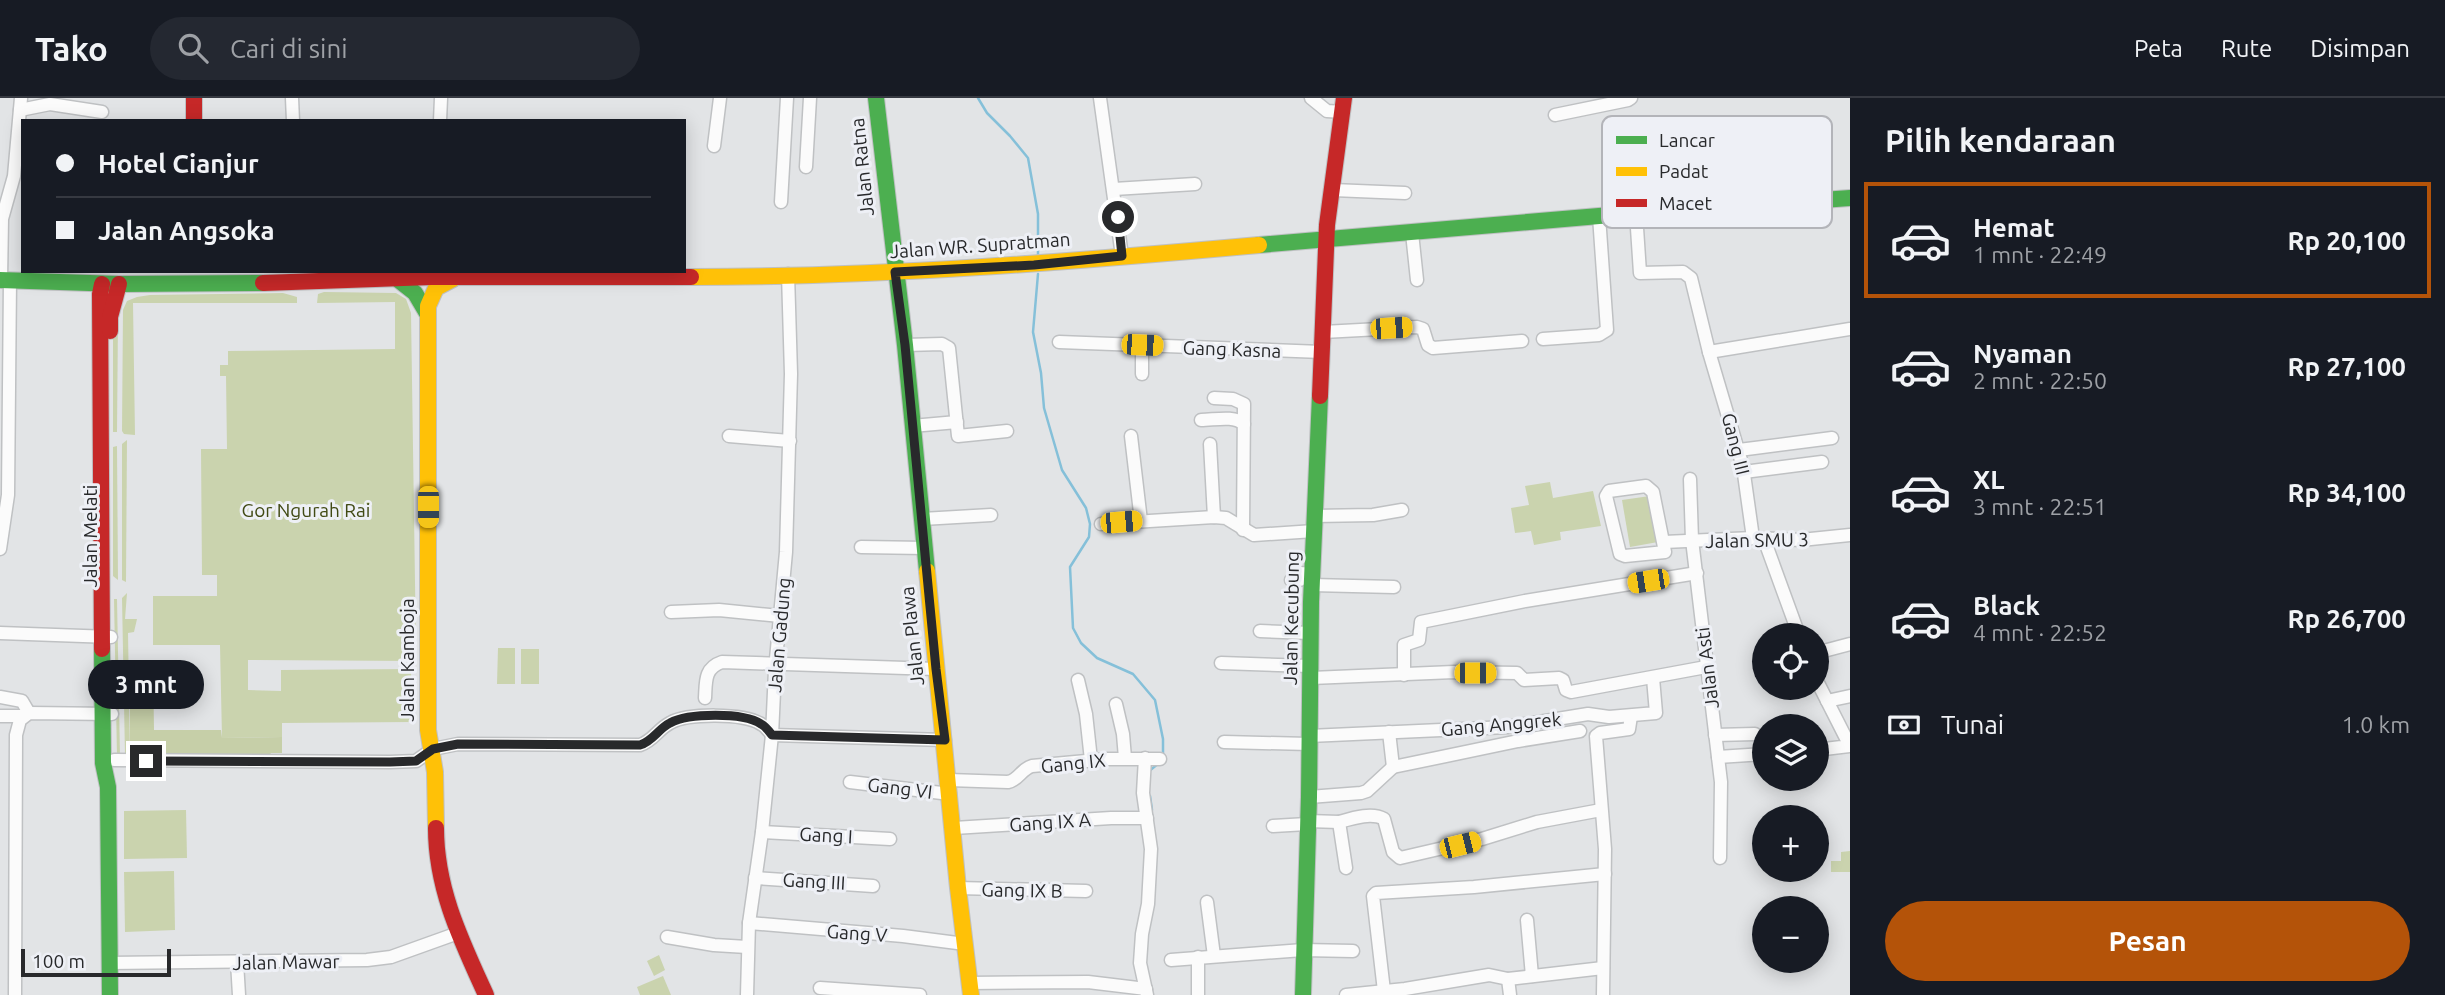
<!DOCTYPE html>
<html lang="id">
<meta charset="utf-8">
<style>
:root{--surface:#171b24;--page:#242831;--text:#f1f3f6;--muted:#9ea1a6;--line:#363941;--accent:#b45309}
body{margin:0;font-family:Ubuntu,sans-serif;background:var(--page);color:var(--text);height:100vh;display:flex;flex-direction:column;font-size:26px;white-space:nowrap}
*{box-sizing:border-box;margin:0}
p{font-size:23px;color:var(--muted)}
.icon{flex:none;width:38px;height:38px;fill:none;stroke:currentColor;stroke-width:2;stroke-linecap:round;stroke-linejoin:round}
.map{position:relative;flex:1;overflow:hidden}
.drawer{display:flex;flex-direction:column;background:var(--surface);width:595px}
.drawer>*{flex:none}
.hud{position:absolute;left:21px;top:21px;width:665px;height:154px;border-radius:0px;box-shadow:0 4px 18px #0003;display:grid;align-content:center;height:154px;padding:0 35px;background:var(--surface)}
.fabs{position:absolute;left:1752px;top:525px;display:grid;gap:14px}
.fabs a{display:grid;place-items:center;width:77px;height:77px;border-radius:50%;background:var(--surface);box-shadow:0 4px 18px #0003;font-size:35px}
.scale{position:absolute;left:21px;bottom:18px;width:150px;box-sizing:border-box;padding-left:7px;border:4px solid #28292b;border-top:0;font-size:19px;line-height:24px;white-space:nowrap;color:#28292b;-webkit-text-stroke:5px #eef0f6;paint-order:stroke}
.end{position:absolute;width:32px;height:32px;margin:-16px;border:9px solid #28292b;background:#fff;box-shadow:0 0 0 4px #fff}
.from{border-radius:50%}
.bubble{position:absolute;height:49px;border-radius:24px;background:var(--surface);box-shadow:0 4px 18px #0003;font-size:23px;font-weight:600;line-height:49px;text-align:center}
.car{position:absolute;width:21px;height:42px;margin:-21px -10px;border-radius:9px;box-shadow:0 0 5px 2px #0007;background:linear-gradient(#f5c518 24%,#345 0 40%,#f5c518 0 76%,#345 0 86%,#f5c518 0)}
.hud b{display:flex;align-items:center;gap:24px;height:66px;font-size:26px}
.hud b+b{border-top:2px solid var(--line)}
.hud i{width:18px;height:18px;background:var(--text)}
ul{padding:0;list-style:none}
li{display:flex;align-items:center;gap:21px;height:116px;margin:0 14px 10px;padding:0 21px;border:4px solid transparent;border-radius:0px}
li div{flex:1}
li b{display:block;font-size:26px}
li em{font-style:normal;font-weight:600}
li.on{border-color:var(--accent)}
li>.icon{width:63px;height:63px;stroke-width:1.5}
h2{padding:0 35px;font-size:32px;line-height:84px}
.pay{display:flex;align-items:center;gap:18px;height:77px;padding:0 35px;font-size:26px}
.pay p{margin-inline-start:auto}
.button{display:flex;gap:14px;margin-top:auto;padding:14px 35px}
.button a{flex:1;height:80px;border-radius:42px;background:var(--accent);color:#fff;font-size:28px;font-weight:600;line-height:80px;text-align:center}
header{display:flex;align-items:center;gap:42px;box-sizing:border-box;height:98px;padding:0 35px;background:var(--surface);border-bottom:2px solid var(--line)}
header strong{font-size:33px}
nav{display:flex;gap:38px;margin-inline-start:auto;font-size:24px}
.search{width:490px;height:63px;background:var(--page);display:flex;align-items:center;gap:18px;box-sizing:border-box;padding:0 24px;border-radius:38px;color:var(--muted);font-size:26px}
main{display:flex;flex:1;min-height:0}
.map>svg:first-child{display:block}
</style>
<header>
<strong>Tako</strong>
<div class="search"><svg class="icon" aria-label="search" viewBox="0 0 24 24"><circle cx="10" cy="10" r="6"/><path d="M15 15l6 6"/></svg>Cari di sini</div>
<nav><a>Peta</a><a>Rute</a><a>Disimpan</a></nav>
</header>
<main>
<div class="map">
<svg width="1850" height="897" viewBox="0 0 1850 897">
<rect width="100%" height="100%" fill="#e2e4e6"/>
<g fill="#cad3ae">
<path d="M324,194L396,195L406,201L411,215L416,552L413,563L248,562V592L281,593V572L411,571L412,624L282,625V639L222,640L220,547H153V498H217V477H202L201,351H227L226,278H220V267H228V253L395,251V204L317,205L318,196Z"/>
<path d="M283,195L297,199V205H133L135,337L124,336L122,333L123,212L127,203L137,199L150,197Z"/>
<path d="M113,220H118L117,334H113Z"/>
<path d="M127,342L126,484L122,482V346Z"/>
<path d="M117,348L118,482L113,478V349Z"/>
<path d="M1550,384L1553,400L1593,393L1601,428L1560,434L1561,442L1534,447L1531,433L1515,435L1511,410L1529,407L1525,388Z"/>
<path d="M1650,398L1658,444L1630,449L1622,402Z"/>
<path d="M127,495L125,521H137L134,534L128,535L130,658H125L122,500Z"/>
<path d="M114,501H117L120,659H117Z"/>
<path d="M498,550H515V586H497Z"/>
<rect x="521" y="551" width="18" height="35"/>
<path d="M186,712L187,760L124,761V713Z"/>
<path d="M1850,753V774H1831V763H1841V754Z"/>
<path d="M174,773L175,832L125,834L124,774Z"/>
<path d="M659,857L665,872L654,878L647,863Z"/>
<path d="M663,878L671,897H640L637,889Z"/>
</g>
<path fill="#c6cfa8" d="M153,564L154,632H221L222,640L282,639V655H271L269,658H130V577L140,567Z"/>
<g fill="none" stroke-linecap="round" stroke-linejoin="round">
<g stroke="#85c0d9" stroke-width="2.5">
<path d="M978,0L987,15L1010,38L1028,60L1038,116V159"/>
<path d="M1038,176L1033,234L1041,275L1044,310L1062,372L1086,410L1090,426L1089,439L1070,469L1073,530L1081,545L1097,560L1133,576L1155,602L1163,641V660"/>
<path d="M1148,674L1159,665"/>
<path d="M1150,698L1152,712"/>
</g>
<g stroke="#bfc1c3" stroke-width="15">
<g id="street">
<path d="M292,0L293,23"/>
<path d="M1100,0L1122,158"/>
<path d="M1311,0L1327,13L1343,14"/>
<path d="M20,12L50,6L102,14"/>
<path d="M1555,17L1628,2L1631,0"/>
<path d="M440,23L441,0"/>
<path d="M714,48L720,0"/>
<path d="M806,69L810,0"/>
<path d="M1114,91L1195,86"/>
<path d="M1333,92L1405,95"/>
<path d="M781,104L787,0"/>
<path d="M1636,115L1640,175L1683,174L1691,180L1709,254L1743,369L1753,440"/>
<path d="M1412,135L1417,182"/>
<path d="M1,182L2,121L14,78L21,0"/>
<path d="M1323,234L1417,229L1423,231L1428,247L1433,250L1522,243"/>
<path d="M1543,241L1599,237L1607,232L1599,118"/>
<path d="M1059,244L1322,254"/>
<path d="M905,247L942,246L949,250L958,338L1007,333"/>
<path d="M1142,248V276"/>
<path d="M1709,254L1850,231"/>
<path d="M1214,300L1233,301L1244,306L1243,432"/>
<path d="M1201,322C1215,322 1233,317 1244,326"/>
<path d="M912,328L957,324"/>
<path d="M729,338L790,343"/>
<path d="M1131,338L1141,423"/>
<path d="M1210,346L1214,419"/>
<path d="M1739,352L1832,340"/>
<path d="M1744,374L1822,364"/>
<path d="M1690,381L1692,442L1721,684L1720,760"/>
<path d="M1646,388L1653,394L1665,454L1625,458L1620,456L1606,398L1609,393Z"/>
<path d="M1314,418L1373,417L1402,412"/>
<path d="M922,421L991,417"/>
<path d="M1101,426L1214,419L1226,420L1254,437L1314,433"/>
<path d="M1764,441L1799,537"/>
<path d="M1664,444L1753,440L1801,442L1850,437"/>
<path d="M861,449L925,450"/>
<path d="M0,451L8,397L10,182"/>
<path d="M1291,482H1300V475L1312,476"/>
<path d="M1312,487L1394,489"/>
<path d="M671,514L719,512L780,518"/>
<path d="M1260,533L1310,535"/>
<path d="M0,535L111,539"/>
<path d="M1816,555L1850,546"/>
<path d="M1221,565L1310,568"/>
<path d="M1404,577V547L1419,542L1421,524L1525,503L1697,475"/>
<path d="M1311,580L1454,574L1517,575L1524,582L1559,580L1563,582L1566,592L1571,594L1706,569"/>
<path d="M1816,581L1850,648L1816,652"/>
<path d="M1078,582L1086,616L1091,662"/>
<path d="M0,599L22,603L29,615"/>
<path d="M705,600C706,584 704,570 722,564L936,571"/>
<path d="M1827,603L1850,598"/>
<path d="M1116,606L1123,636L1125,660"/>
<path d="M0,618H23"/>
<path d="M1389,634L1393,669L1518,643L1580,633"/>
<path d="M772,637L945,642"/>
<path d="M1715,637L1755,636"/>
<path d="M1309,638L1507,629L1588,616L1609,619L1656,615L1653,580"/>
<path d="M1224,644L1309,646"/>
<path d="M1718,659L1764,656"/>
<path d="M1145,660L1143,695L1151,751L1148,806L1142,836L1140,865L1147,897"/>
<path d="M114,662L390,664L416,663L433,651L458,646L640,647C653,643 658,631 670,625C688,615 743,615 761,626C765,628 769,633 772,637"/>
<path d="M949,682L1008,684C1019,682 1021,671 1032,668L1108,661H1160"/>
<path d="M850,684L950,696"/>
<path d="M1309,699L1361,695L1367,693L1393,669"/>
<path d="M1308,723L1339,724"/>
<path d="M1273,728L1307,726"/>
<path d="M954,730L1111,720H1147"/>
<path d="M762,734L890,741"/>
<path d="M1346,770L1339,724C1353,720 1372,714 1384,721L1393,754L1400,760L1482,741L1537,724L1601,712"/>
<path d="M755,780L873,788"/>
<path d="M958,790L1086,793"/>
<path d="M1207,804L1214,858"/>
<path d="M1527,822L1532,878"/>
<path d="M749,825L903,838L965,846"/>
<path d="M667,839L714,847L747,849"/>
<path d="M1198,859V897"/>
<path d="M1171,862L1303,852L1353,853"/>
<path d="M237,864L239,897"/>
<path d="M109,865L367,862L391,859L458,835"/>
<path d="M1508,881L1510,897"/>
<path d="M969,885L1088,884L1146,891"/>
<path d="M820,890L920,897"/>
<path d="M1384,893L1373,798L1376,795L1474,789L1605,776"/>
<path d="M15,897L16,637L20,622L29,615L112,616"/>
<path d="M747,897L749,825L762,734L772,637L775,572L786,454L791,276L788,176"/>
<path d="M1346,897L1405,891L1489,877L1508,881L1603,870"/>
<path d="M1603,897L1605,751L1596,638L1600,635L1629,631L1631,618"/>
</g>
</g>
<g stroke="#bfc1c3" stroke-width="18">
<g id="fast">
<path d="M876,0L905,247L927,473"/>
<path d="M1259,147L1599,118L1850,100"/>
<path d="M396,180L415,195L428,217"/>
<path d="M0,182L119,186L263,185"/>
<path d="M102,551L103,665L108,689L110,897"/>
<path d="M1303,897L1309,699L1311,504L1320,298"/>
</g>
</g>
<g stroke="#bfc1c3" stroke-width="18">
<g id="slow">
<path d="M691,179C881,179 1070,164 1259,147"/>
<path d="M927,473L958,790L971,897"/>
<path d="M436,730L435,674L428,632V208L436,190L453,181"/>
</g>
</g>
<g stroke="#bfc1c3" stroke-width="18">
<g id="jam">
<path d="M194,0V23"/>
<path d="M263,185L431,179H691"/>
<path d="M102,186L100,196L102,551"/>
<path d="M110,233V219L119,186"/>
<path d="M1320,298L1327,127L1344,0"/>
<path d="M436,730C436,791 461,842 486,897"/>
</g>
</g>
<use href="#street" stroke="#fbfbfb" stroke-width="12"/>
<use href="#fast" stroke="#4caf50" stroke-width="16"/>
<use href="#slow" stroke="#ffc107" stroke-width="16"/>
<use href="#jam" stroke="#c62828" stroke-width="16"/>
</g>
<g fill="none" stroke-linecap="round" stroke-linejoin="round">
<path stroke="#28292b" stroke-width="9" d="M146,663L390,664L416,663L433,651L458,646L640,647C653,643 658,631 670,625C688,615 743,614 761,626C765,628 769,633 772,637L945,642L936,571L905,247L895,174L1034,167L1122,158L1118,119"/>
</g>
<g text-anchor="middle" stroke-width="6" stroke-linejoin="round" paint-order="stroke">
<g font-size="19" fill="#28292b" stroke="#eef0f6">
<text transform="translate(862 69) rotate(-96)" y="7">Jalan Ratna</text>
<text transform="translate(980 147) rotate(-4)" y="7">Jalan WR. Supratman</text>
<text transform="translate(1232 251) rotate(2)" y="7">Gang Kasna</text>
<text transform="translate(1736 346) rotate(76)" y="7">Gang III</text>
<text transform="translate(90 438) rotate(-90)" y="7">Jalan Melati</text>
<text transform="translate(1757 442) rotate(-1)" y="7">Jalan SMU 3</text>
<text transform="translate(1291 520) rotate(-89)" y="7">Jalan Kecubung</text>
<text transform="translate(779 537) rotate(-85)" y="7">Jalan Gadung</text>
<text transform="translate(912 538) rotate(-96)" y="7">Jalan Plawa</text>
<text transform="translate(407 562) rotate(-90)" y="7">Jalan Kamboja</text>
<text transform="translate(1707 570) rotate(-97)" y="7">Jalan Asti</text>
<text transform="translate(1501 626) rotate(-5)" y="7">Gang Anggrek</text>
<text transform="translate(1073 665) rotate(-6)" y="7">Gang IX</text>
<text transform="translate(900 690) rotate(7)" y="7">Gang VI</text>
<text transform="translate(1050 724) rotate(-4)" y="7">Gang IX A</text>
<text transform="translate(826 737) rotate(3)" y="7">Gang I</text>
<text transform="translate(814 783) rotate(3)" y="7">Gang III</text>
<text transform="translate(1022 792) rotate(1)" y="7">Gang IX B</text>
<text transform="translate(857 835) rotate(4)" y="7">Gang V</text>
<text transform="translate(286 864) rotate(-1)" y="7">Jalan Mawar</text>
</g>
<g font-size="19" fill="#414a14" stroke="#eef0f6">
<text x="306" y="419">Gor Ngurah Rai</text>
</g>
</g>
<rect x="1602" y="18" width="230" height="112" rx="10" fill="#eef0f6" stroke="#b3b4b9" stroke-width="2"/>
<rect x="1616" y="38" width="31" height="8" fill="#4caf50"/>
<rect x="1616" y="69" width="31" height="9" fill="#ffc107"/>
<rect x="1616" y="101" width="31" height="8" fill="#c62828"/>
<g font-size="19" fill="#28292b">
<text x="1659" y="49">Lancar</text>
<text x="1659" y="80">Padat</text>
<text x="1659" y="112">Macet</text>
</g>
</svg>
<div class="fabs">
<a><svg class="icon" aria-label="locate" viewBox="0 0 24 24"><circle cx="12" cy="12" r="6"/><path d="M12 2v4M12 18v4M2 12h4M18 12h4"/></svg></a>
<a><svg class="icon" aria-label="layers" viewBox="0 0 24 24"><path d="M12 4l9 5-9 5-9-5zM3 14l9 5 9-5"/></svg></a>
<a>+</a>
<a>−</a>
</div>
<div class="scale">100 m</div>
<i class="end from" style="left:1118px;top:119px"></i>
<i class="end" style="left:146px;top:663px"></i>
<div class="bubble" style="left:88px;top:562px;width:116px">3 mnt</div>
<i class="car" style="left:1391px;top:230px;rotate:86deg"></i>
<i class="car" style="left:1142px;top:247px;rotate:92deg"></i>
<i class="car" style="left:428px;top:409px;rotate:180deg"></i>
<i class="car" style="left:1121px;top:424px;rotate:85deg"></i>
<i class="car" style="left:1648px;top:483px;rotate:261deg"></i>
<i class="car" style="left:1475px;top:575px;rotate:90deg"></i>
<i class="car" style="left:1460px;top:747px;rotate:76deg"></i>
<div class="hud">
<b><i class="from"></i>Hotel Cianjur</b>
<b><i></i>Jalan Angsoka</b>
</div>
</div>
<section class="drawer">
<h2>Pilih kendaraan</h2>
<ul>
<li class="on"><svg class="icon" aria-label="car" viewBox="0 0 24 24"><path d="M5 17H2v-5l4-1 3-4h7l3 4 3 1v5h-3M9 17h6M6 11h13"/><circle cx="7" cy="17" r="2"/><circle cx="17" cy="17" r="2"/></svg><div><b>Hemat</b><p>1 mnt · 22:49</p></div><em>Rp 20,100</em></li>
<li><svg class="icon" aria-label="car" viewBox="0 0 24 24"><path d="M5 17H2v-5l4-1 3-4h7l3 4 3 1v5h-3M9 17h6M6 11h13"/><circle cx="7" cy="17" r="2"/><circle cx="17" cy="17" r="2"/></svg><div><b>Nyaman</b><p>2 mnt · 22:50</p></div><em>Rp 27,100</em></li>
<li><svg class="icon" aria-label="car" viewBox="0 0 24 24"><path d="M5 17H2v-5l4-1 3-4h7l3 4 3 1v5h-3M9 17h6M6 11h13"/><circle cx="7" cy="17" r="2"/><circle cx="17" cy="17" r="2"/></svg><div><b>XL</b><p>3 mnt · 22:51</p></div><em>Rp 34,100</em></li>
<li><svg class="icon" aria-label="car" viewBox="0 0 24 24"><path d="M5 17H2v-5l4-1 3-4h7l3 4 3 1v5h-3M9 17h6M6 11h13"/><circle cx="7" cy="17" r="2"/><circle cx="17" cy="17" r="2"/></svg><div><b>Black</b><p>4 mnt · 22:52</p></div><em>Rp 26,700</em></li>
</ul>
<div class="pay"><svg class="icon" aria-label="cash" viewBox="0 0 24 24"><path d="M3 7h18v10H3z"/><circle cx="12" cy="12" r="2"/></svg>Tunai<p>1.0 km</p></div>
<div class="button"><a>Pesan</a></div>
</section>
</main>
